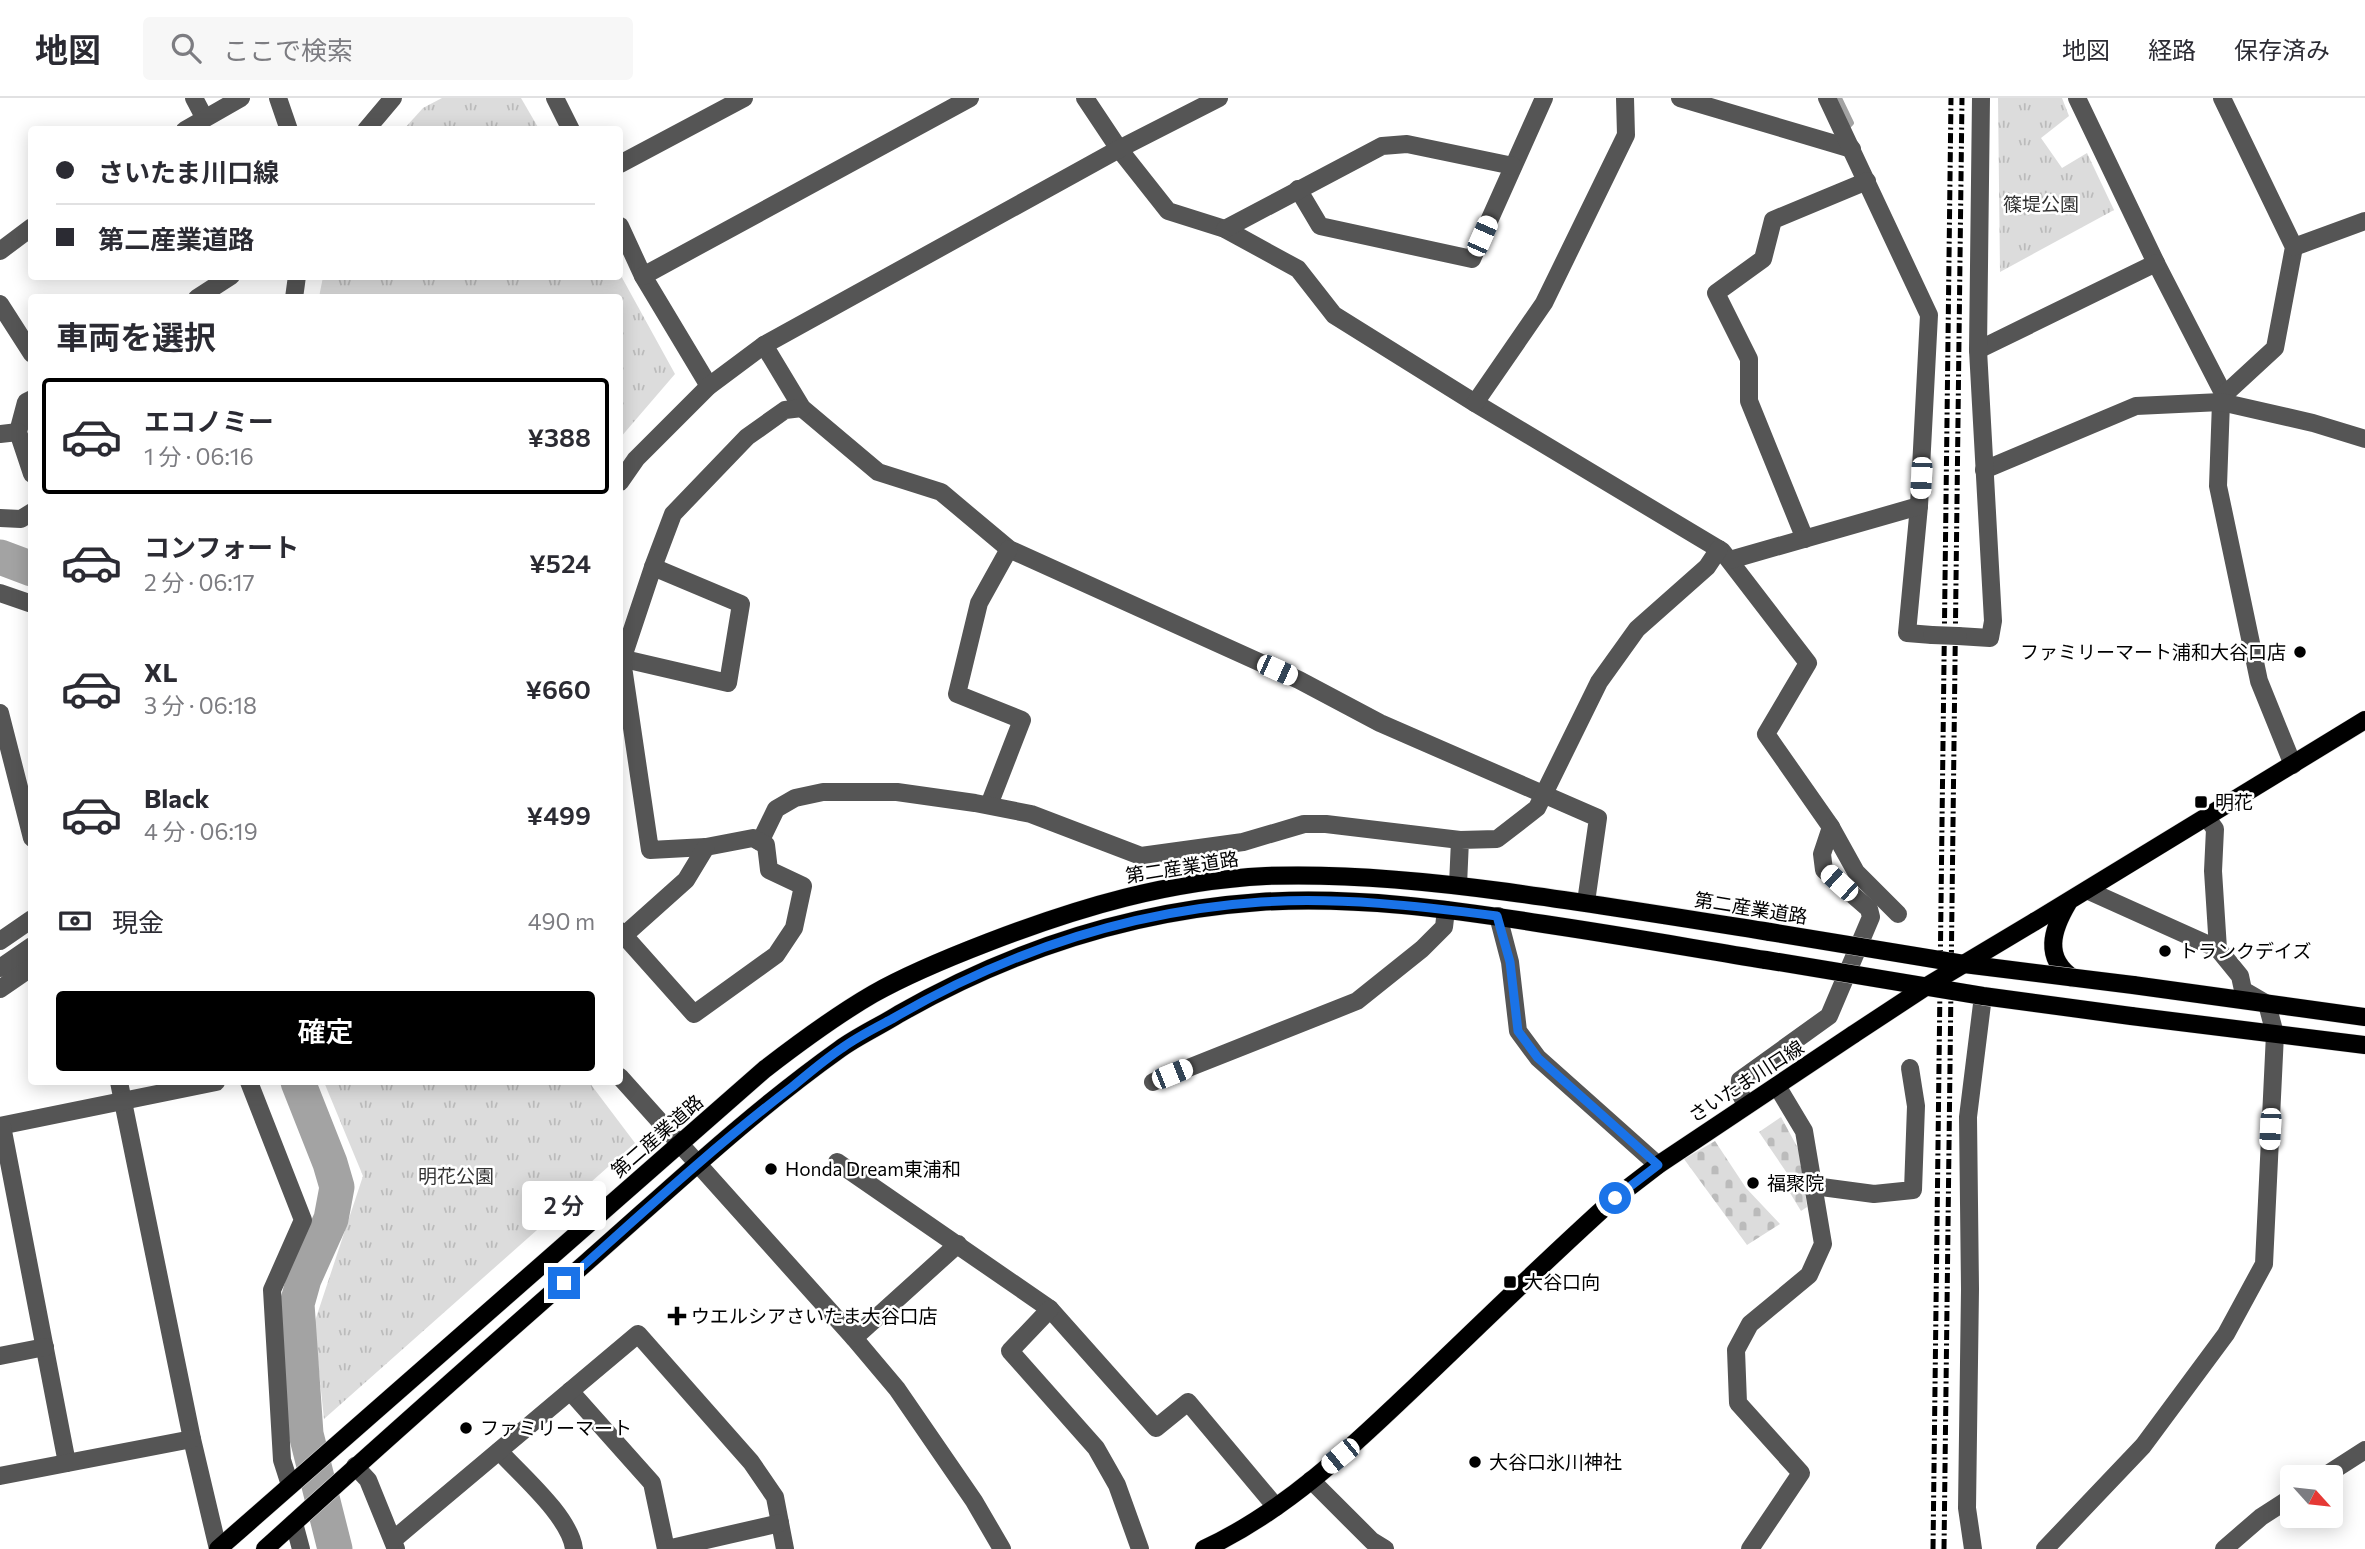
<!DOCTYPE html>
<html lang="ja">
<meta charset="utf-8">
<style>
:root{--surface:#fff;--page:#f7f7f7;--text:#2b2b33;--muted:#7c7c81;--line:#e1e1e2;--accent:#000}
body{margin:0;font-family:Commissioner,"Noto Sans JP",sans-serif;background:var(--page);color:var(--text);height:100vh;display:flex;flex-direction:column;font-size:26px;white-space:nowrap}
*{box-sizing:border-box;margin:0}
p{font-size:23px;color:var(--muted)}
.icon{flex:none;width:38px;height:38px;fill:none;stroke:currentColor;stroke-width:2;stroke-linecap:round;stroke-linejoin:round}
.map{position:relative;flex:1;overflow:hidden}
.panel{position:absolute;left:28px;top:196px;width:595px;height:791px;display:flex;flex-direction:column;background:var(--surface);border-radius:7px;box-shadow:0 4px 18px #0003}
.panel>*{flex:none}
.guide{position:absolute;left:28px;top:28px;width:595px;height:154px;border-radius:7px;box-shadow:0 4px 18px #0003;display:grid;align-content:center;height:154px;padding:0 28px;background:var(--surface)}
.needle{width:46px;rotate:117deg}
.buttons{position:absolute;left:2280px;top:1367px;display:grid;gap:14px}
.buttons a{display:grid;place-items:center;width:63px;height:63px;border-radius:7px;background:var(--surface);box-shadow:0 4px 18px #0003;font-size:35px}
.end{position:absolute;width:32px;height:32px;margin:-16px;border:9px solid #1a73e8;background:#fff;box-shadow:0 0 0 4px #fff}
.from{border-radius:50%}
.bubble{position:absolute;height:49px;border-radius:7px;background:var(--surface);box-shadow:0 4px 18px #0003;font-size:23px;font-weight:600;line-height:49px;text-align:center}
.car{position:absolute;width:21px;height:42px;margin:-21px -10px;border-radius:9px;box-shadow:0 0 5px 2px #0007;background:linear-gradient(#fff 24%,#345 0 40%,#fff 0 76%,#345 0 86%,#fff 0)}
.guide b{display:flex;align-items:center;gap:24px;height:66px;font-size:26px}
.guide b+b{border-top:2px solid var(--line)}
.guide i{width:18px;height:18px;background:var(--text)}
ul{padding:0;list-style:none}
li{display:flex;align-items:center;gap:21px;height:116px;margin:0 14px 10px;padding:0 14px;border:4px solid transparent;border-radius:7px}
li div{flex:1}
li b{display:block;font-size:26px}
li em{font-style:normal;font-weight:600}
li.active{border-color:var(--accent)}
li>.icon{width:63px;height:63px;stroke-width:1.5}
h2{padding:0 28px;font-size:32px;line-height:84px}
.pay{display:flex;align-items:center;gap:18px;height:77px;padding:0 28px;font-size:26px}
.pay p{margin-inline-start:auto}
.button{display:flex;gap:14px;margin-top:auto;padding:14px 28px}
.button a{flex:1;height:80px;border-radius:7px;background:var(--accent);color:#fff;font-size:28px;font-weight:600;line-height:80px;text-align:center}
header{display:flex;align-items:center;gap:42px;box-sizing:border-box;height:98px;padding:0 35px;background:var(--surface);border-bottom:2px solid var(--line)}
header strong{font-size:33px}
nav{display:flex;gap:38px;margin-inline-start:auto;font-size:24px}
.search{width:490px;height:63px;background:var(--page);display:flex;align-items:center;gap:18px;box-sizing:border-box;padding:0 24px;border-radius:7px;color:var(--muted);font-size:26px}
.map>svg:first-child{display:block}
</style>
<header>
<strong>地図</strong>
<div class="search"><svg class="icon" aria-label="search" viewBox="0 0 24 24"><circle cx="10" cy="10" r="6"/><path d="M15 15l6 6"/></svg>ここで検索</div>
<nav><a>地図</a><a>経路</a><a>保存済み</a></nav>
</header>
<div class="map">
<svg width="2365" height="1451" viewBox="0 0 2365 1451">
<defs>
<pattern id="cemetery-stones" width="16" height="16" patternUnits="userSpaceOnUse" patternTransform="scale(1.75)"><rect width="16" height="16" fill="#dcdcdc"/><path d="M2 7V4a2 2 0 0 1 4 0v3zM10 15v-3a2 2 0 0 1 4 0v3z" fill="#bbb"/></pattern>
<pattern id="park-tufts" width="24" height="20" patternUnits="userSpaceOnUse" patternTransform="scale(1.75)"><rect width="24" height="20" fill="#dcdcdc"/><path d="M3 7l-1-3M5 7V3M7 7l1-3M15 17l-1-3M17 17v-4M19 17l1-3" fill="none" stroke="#bbb"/></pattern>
</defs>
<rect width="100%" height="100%" fill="#fff"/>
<g fill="url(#cemetery-stones)">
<path d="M1781,1019L1800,1054L1807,1109L1801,1113L1784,1085L1791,1081L1759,1034Z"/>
<path d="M1715,1043L1746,1090L1780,1126L1747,1147L1684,1061Z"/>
</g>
<g fill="url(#park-tufts)">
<path d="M442,0H521L539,31H404L423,10Z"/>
<path d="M1998,0H2062L2069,18L2041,40L2062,70L2087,55L2114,112L2000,174Z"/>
<path d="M620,176L675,276L620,340V200L319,199L323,179L620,178Z"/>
<path d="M324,984H589L635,1045L324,1321L314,1226L363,1078Z"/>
</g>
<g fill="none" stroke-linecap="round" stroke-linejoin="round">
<path stroke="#a3a3a3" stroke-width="6" d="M1839,0L1851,25L1845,31"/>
<g stroke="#a3a3a3" stroke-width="35">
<path d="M0,459L32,471"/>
<path d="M298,984L330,1065L337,1089L331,1121L304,1181L297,1206L306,1336L335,1451"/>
</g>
<g stroke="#dbdbdb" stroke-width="19">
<g id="major">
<path d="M2068,805C2052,832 2043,860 2073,880"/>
<path d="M2034,824L2365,622"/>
<path d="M2133,887L2365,919"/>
<path d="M2131,918L2365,947"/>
<path d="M218,1451L765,971C800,944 835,918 873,896C910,875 950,859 989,844C1080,809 1168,783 1266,778C1347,775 1428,783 1508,794C1596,806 1682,820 1770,834"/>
<path d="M265,1451C372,1354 480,1258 588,1163C670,1091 750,1015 840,951C858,938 880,928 899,916C1011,852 1131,813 1260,804C1355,798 1450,811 1544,826C1618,837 1692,850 1766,862"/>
<path d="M1204,1451C1286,1413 1353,1348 1418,1286C1483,1224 1548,1160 1615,1100L1658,1067L1854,936"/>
</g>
</g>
<g stroke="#555" stroke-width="18">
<path d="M194,0L204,19"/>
<path d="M278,0L289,32"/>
<path d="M555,0L571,32"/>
<path d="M1085,0L1119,51L1168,113L1225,131L1298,171L1334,217L1475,305L1722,453L1808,565L1766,636L1831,729L1822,756L1824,772L1869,811L1871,819L1829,918L1740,982L1739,993L1746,1007"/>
<path d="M1680,0L1852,51"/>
<path d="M1827,0L1929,217L1919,408L1907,535L1932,537"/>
<path d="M2077,0L2156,165L2224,297L2221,304L2218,388L2259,583L2293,667"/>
<path d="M2222,0L2294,149L2275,250L2224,297"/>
<path d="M185,32L241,0"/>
<path d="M366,32L393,0"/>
<path d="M620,66L744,0"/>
<path d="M1298,91L1320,128L1472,161L1544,0"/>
<path d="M620,128L643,178L709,288"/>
<path d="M1225,131L1382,48L1407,46L1513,68"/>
<path d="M2294,149L2365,123"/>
<path d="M0,153L32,129"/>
<path d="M643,178L970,0"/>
<path d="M197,200L231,178"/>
<path d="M294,200L297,178"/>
<path d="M0,206L32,256"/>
<path d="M764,247L802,310L878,374L941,394L1009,451L1299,582L1380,625L1598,720L1586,804"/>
<path d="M1978,252L2156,165"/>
<path d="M32,301L26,304L18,334L32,376"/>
<path d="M1475,305L1544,205L1626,37L1625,0"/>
<path d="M0,336L18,334"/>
<path d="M1984,372L2136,308L2221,304L2313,325L2365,341"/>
<path d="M620,384L636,361L709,288L764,247L1119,51L1219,0"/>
<path d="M0,420L21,421L32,414"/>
<path d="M1805,441L1749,303V261L1716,195L1763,161L1773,122L1867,83"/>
<path d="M1730,462L1919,408"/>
<path d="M0,495L32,506"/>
<path d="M1958,538L1990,540L1993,523L1978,252L1981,0"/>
<path d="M620,560L728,585L741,506L653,469"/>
<path d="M0,615L32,740"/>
<path d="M989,707L1022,622L957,596L979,505L1009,451"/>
<path d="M1831,729L1856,774L1898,816"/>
<path d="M760,744L776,711L795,700L823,694H897L975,705L1031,716L1141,758L1243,744L1304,726H1326L1460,742"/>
<path d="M1458,787L1460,742L1497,741L1537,710L1599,584L1637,531L1707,469L1719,451"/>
<path d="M2089,793L2218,851"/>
<path d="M1498,818L1510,864L1518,933L1538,960L1658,1067"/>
<path d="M620,833L694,916L776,857L794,830L803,788L769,772L766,747L753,740L706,749L650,752L622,562L653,469L673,416L747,339L785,312L802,310"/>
<path d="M620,841L686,782L706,749"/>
<path d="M0,843L32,821"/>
<path d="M0,870L32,848"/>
<path d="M0,891L32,869"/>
<path d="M620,979L854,1240L897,1291L974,1403L1002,1451"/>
<path d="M119,984L192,1341L218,1451"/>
<path d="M249,984L303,1122L272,1192L282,1362L290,1387"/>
<path d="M1153,984L1357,903L1422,851L1444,829L1446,812"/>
<path d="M0,1028L216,984"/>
<path d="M2,1028L67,1365"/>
<path d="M837,1064L1050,1211L1156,1330L1188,1304L1276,1409"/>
<path d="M1814,1088L1874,1096L1913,1092L1916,1008L1910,970"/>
<path d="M1050,1211L1010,1253L1096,1350L1117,1387L1140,1451"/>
<path d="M854,1240L958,1146"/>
<path d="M0,1258L45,1249"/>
<path d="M570,1293L652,1385L666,1451"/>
<path d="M499,1353C522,1378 570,1419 574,1451"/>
<path d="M355,1368L368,1382L396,1451"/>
<path d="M0,1378L192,1341"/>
<path d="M2323,1379L2365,1352"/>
<path d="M1311,1382L1372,1443L1385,1451"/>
<path d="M294,1425L301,1451"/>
<path d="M393,1442L638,1236L751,1364L775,1399L785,1451"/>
<path d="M667,1451L780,1425"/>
<path d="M1750,1451L1801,1375L1738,1305L1736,1252L1750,1226L1809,1177L1823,1146L1804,1033L1777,988"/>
<path d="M1973,1451L1967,1410L1970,1191L1968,1019L1983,898"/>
<path d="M2045,1451L2143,1348L2226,1236L2264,1166L2275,936L2267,906L2243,892L2240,878L2218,851L2213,773L2215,731L2207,720"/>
<path d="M2224,1451L2261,1419L2292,1399"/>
</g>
<use href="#major" stroke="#000" stroke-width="18"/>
<g stroke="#000" stroke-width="5" stroke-dasharray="10 3.5 2 3.5" stroke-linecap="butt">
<path d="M1933,1451L1951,0"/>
<path d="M1944,1451L1962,0"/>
</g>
<g stroke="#dbdbdb" stroke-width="19" stroke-linecap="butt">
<g id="major-bridge">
<path d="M1770,834L1964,866L2133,887"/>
<path d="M1766,862L1983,898L2131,918"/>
<path d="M1854,936L1927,888L2034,824"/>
</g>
</g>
<path stroke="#555" stroke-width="18" d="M1932,537L1958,538"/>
<use href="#major-bridge" stroke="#000" stroke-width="18"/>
</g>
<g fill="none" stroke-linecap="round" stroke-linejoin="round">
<path stroke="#1a73e8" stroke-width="9" d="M564,1185C639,1118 712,1050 792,989C808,976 824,962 842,950C857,939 875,930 892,921C1006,854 1128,813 1261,804C1340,799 1419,808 1497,818L1510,864L1518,933L1538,960L1658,1067L1615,1100"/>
</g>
<g fill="#000" stroke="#fff" stroke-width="2.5">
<circle cx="2300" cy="554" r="7"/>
<rect x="2194" y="697" width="14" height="14" rx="3.5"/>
<circle cx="2165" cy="853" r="7"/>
<circle cx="771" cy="1071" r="7"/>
<circle cx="1753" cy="1085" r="7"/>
<rect x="1503" y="1177" width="14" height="14" rx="3.5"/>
<path d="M673.5 1207.5h7v7h7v7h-7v7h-7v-7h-7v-7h7z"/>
<circle cx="466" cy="1330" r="7"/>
<circle cx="1475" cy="1364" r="7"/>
</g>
<g text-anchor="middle" stroke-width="5" stroke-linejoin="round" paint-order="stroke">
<g font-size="19" fill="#333" stroke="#fff">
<text x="2041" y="113">篠堤公園</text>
<text x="456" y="1085">明花公園</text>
</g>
<g font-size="19" fill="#000" stroke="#fff" text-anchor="start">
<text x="2286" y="561" text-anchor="end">ファミリーマート浦和大谷口店</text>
<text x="2215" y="711">明花</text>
<text x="2179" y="860">トランクデイズ</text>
<text x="785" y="1078">Honda Dream東浦和</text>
<text x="1767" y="1092">福聚院</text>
<text x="1524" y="1191">大谷口向</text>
<text x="691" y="1225">ウエルシアさいたま大谷口店</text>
<text x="480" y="1337">ファミリーマート</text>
<text x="1489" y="1371">大谷口氷川神社</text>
</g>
<g font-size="19" fill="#000" stroke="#fff">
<text transform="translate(1182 769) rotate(-9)" y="7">第二産業道路</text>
<text transform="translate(1751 810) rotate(9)" y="7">第二産業道路</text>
<text transform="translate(1746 983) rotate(-33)" y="7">さいたま川口線</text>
<text transform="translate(657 1038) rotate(-41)" y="7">第二産業道路</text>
</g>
</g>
</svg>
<div class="buttons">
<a><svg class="needle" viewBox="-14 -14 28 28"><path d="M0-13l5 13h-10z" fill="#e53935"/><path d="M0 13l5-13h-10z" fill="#7c7c81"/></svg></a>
</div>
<i class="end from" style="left:1615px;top:1100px"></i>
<i class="end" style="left:564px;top:1185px"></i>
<div class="bubble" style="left:522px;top:1083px;width:84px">2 分</div>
<i class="car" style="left:1482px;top:138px;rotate:24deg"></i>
<i class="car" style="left:1921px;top:380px;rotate:183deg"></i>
<i class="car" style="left:1277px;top:572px;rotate:114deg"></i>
<i class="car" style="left:1839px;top:785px;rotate:312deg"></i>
<i class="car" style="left:1172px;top:976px;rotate:68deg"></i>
<i class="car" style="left:2270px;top:1031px;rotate:183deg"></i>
<i class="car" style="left:1340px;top:1358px;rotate:231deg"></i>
<div class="guide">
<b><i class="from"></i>さいたま川口線</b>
<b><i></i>第二産業道路</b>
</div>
<section class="panel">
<h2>車両を選択</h2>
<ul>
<li class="active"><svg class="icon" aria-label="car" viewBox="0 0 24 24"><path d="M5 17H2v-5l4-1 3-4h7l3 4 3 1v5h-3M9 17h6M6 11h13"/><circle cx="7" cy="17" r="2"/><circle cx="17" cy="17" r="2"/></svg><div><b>エコノミー</b><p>1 分 · 06:16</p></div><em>¥388</em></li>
<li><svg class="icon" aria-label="car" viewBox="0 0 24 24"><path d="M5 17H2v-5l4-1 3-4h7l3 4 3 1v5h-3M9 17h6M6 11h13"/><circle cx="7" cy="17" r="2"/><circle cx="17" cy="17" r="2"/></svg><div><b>コンフォート</b><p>2 分 · 06:17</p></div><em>¥524</em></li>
<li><svg class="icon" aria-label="car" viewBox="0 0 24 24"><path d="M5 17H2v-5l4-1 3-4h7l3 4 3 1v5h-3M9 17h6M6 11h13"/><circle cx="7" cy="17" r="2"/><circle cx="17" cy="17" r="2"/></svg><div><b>XL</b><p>3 分 · 06:18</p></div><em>¥660</em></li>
<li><svg class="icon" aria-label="car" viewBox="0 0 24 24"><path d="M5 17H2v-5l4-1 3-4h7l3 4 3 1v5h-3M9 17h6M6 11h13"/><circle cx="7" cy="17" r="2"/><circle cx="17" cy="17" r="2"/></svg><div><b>Black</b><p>4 分 · 06:19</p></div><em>¥499</em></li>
</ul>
<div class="pay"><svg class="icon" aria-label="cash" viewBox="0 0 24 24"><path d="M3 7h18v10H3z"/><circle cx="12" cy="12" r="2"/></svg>現金<p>490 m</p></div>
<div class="button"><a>確定</a></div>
</section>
</div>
